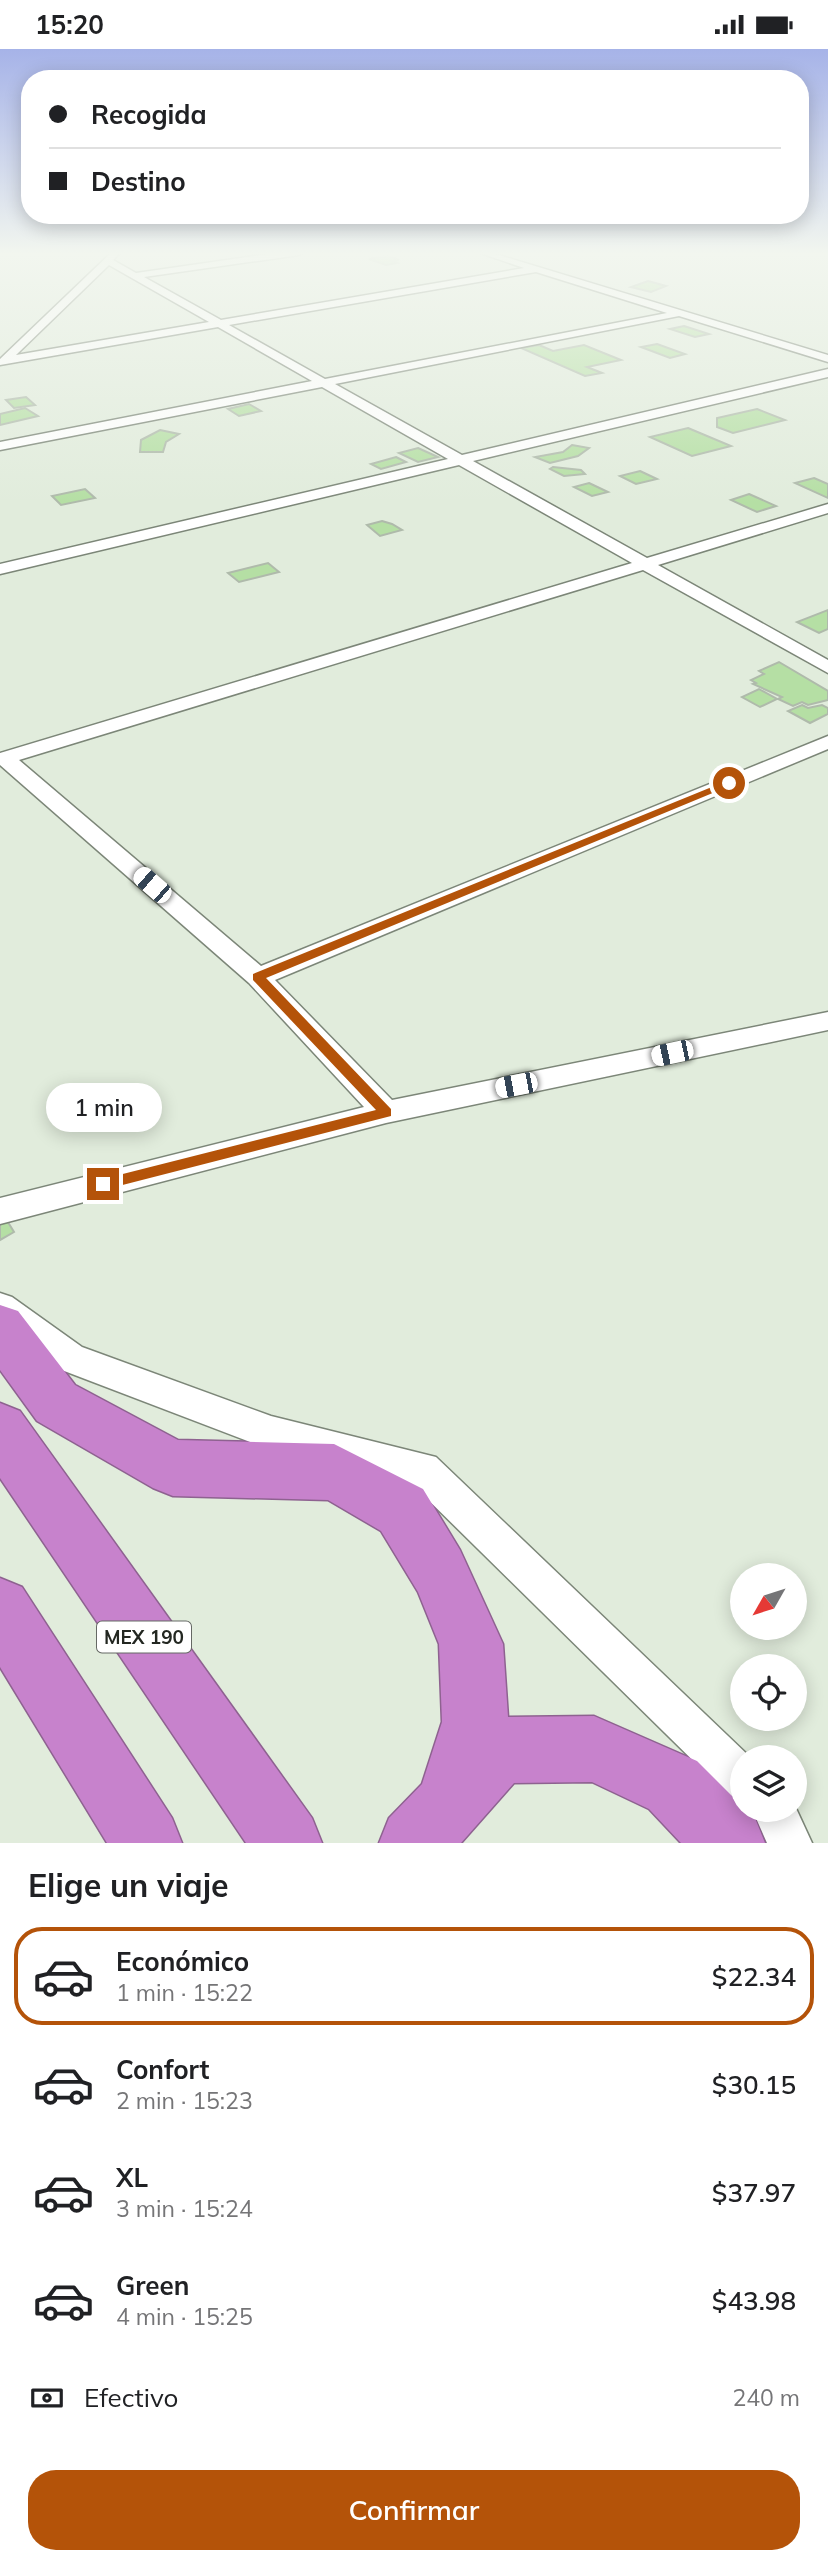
<!DOCTYPE html>
<html lang="es">
<meta charset="utf-8">
<style>
:root{--surface:#fff;--page:#f2f2f2;--text:#202124;--muted:#757577;--line:#e0e0e0;--accent:#b45309}
body{margin:0;font-family:Mulish,sans-serif;background:var(--page);color:var(--text);height:100vh;display:flex;flex-direction:column;font-size:26px;white-space:nowrap}
*{box-sizing:border-box;margin:0}
p{font-size:23px;color:var(--muted)}
.icon{flex:none;width:38px;height:38px;fill:none;stroke:currentColor;stroke-width:2;stroke-linecap:round;stroke-linejoin:round}
.map{position:relative;height:1794px;overflow:hidden}
.sheet{display:flex;flex-direction:column;background:var(--surface);flex:1}
.sheet>*{flex:none}
.hud{position:absolute;left:21px;top:21px;width:788px;height:154px;border-radius:28px;box-shadow:0 4px 18px #0003;display:grid;align-content:center;height:154px;padding:0 28px;background:var(--surface)}
.needle{width:46px;rotate:231deg}
.buttons{position:absolute;left:730px;top:1514px;display:grid;gap:14px}
.buttons a{display:grid;place-items:center;width:77px;height:77px;border-radius:50%;background:var(--surface);box-shadow:0 4px 18px #0003;font-size:35px}
.end{position:absolute;width:32px;height:32px;margin:-16px;border:9px solid #b45309;background:#fff;box-shadow:0 0 0 4px #fff}
.from{border-radius:50%}
.bubble{position:absolute;height:49px;border-radius:24px;background:var(--surface);box-shadow:0 4px 18px #0003;font-size:23px;font-weight:600;line-height:49px;text-align:center}
.car{position:absolute;width:21px;height:42px;margin:-21px -10px;border-radius:9px;box-shadow:0 0 5px 2px #0007;background:linear-gradient(#fff 24%,#345 0 40%,#fff 0 76%,#345 0 86%,#fff 0)}
.hud b{display:flex;align-items:center;gap:24px;height:66px;font-size:26px}
.hud b+b{border-top:2px solid var(--line)}
.hud i{width:18px;height:18px;background:var(--text)}
ul{padding:0;list-style:none}
li{display:flex;align-items:center;gap:21px;height:98px;margin:0 14px 10px;padding:0 14px;border:4px solid transparent;border-radius:28px}
li div{flex:1}
li b{display:block;font-size:26px}
li em{font-style:normal;font-weight:600}
li.active{border-color:var(--accent)}
li>.icon{width:63px;height:63px;stroke-width:1.5}
h2{padding:0 28px;font-size:32px;line-height:84px}
.pay{display:flex;align-items:center;gap:18px;height:77px;padding:0 28px;font-size:26px}
.pay p{margin-inline-start:auto}
.button{display:flex;gap:14px;margin-top:auto;padding:14px 28px}
.button a{flex:1;height:80px;border-radius:28px;background:var(--accent);color:#fff;font-size:28px;font-weight:600;line-height:80px;text-align:center}
.status{display:flex;justify-content:space-between;align-items:center;height:49px;padding:0 35px;background:var(--surface);direction:ltr}
.status svg{height:19px;fill:currentColor}
.map>svg:first-child{display:block}
</style>
<div class="status"><b>15:20</b><svg viewBox="0 0 49 12"><path d="M0 12V9h3v3zM5 12V6h3v6zM10 12V3h3v9zM15 12V0h3v12zM26 1h20v11H26zM47 4h2v5h-2z"/></svg></div>
<div class="map">
<svg width="828" height="1794" viewBox="0 0 828 1794">
<rect width="100%" height="100%" fill="#e1ecdc"/>
<g fill="#b5dfa4" stroke="#afbaab" stroke-width="2">
<path d="M388,207L399,211L392,212L397,214L386,216L369,210Z"/>
<path d="M648,232L666,237L651,243L631,238Z"/>
<path d="M684,277L709,285L695,288L670,280Z"/>
<path d="M657,295L685,305L670,309L641,298Z"/>
<path d="M539,296L553,302L584,296L621,311L587,318L602,324L585,327L521,299Z"/>
<path d="M26,348L35,356L14,359L6,351Z"/>
<path d="M249,355L261,362L239,367L228,360Z"/>
<path d="M25,359L38,367L0,376V365Z"/>
<path d="M757,360L785,371L733,384L717,378V369Z"/>
<path d="M688,379L731,397L692,407L650,388Z"/>
<path d="M160,381L179,385L166,393L163,403H140L141,391Z"/>
<path d="M572,396L589,399L578,407L550,414L535,408L563,403Z"/>
<path d="M418,399L438,408L418,413L399,404Z"/>
<path d="M396,408L406,413L381,420L371,415Z"/>
<path d="M553,418L581,421L585,425L564,427L550,420Z"/>
<path d="M640,422L657,430L636,435L620,427Z"/>
<path d="M814,429L828,435V449L795,434Z"/>
<path d="M589,434L608,443L592,447L574,438Z"/>
<path d="M85,440L95,449L61,456L52,447Z"/>
<path d="M749,445L776,457L757,463L731,451Z"/>
<path d="M382,472L392,475L402,481L380,487L367,476Z"/>
<path d="M268,514L279,523L239,533L228,524Z"/>
<path d="M828,561V580L819,584L797,573Z"/>
<path d="M779,613L828,642V651L808,656L802,653L793,657L778,650L782,648L753,635L756,634L751,631L764,625L759,622Z"/>
<path d="M759,640L777,650L760,658L742,648Z"/>
<path d="M802,656L808,659L822,656L828,659V665L810,674L788,662Z"/>
<path d="M6,1170L14,1183L0,1191V1173Z"/>
</g>
<g fill="none" stroke-linecap="round" stroke-linejoin="round">
<g stroke="#7c8678" stroke-width="3">
<g id="street">
<path d="M112,203H121L113,211L136,224L282,203H303L299,206L144,228L221,271L524,219L477,203H489L828,306V313L679,267L335,335L462,406L828,320V328L473,412L647,509L828,455V464L658,516L828,611V624L643,521L19,711L261,917L828,687V700L275,931L392,1051L828,963V981L386,1074L0,1175V1149L364,1058L249,934L0,716V704L632,514L459,416L0,525V515L448,410L322,338L0,401V393L312,332L218,278L0,316V310ZM109,216L209,273L16,306ZM536,223L667,264L325,330L229,276Z"/>
<path d="M0,1244L12,1248L82,1298L271,1367L436,1408L750,1708H742V1752L727,1745L413,1436L271,1401L59,1320L0,1277Z"/>
<path d="M794,1755L812,1794H767L752,1760H794Z"/>
</g>
</g>
<g stroke="#8e6290" stroke-width="3">
<g id="highway">
<path d="M0,1256L18,1262L75,1336L178,1391L334,1395L423,1440L460,1501L503,1595L508,1668L594,1667L697,1712L742,1757V1760H746L755,1769L765,1794H681L649,1760L592,1733L514,1734L461,1794H379L389,1769L422,1735L442,1673L439,1595L418,1543L381,1482L328,1451L173,1447L153,1439L37,1372L0,1321Z"/>
<path d="M0,1354L20,1362L312,1769L322,1794H246L0,1429Z"/>
<path d="M0,1529L22,1538L172,1769L182,1794H107L0,1618Z"/>
</g>
</g>
<use href="#street" fill="#fff" fill-rule="evenodd"/>
<use href="#highway" fill="#c782cc" fill-rule="evenodd"/>
</g>
<linearGradient id="sky" x2="0" y2="1"><stop stop-color="#a6b3e8"/><stop offset="0.45" stop-color="#f2f6ef"/><stop offset="1" stop-color="#f2f6ef" stop-opacity="0"/></linearGradient>
<rect width="828" height="454" fill="url(#sky)"/>
<path fill="#b45309" d="M729,731L734,734L732,736L266,929L391,1060V1067L103,1141L98,1139L96,1135L103,1130L376,1061L253,931V925Z"/>
<g text-anchor="middle" stroke-width="6" stroke-linejoin="round" paint-order="stroke">
<rect fill="#fff" stroke="#656864" stroke-width="2" x="97" y="1572.5" width="94" height="31" rx="5"/>
<g font-size="19" font-weight="bold" fill="#232721">
<text x="144" y="1595">MEX 190</text>
</g>
</g>
</svg>
<div class="buttons">
<a><svg class="needle" viewBox="-14 -14 28 28"><path d="M0-13l5 13h-10z" fill="#e53935"/><path d="M0 13l5-13h-10z" fill="#757577"/></svg></a>
<a><svg class="icon" aria-label="locate" viewBox="0 0 24 24"><circle cx="12" cy="12" r="6"/><path d="M12 2v4M12 18v4M2 12h4M18 12h4"/></svg></a>
<a><svg class="icon" aria-label="layers" viewBox="0 0 24 24"><path d="M12 4l9 5-9 5-9-5zM3 14l9 5 9-5"/></svg></a>
</div>
<i class="end from" style="left:729px;top:734px"></i>
<i class="end" style="left:103px;top:1135px"></i>
<div class="bubble" style="left:46px;top:1034px;width:116px">1 min</div>
<i class="car" style="left:152px;top:836px;rotate:311deg"></i>
<i class="car" style="left:672px;top:1004px;rotate:258deg"></i>
<i class="car" style="left:516px;top:1036px;rotate:259deg"></i>
<div class="hud">
<b><i class="from"></i>Recogida</b>
<b><i></i>Destino</b>
</div>
</div>
<section class="sheet">
<h2>Elige un viaje</h2>
<ul>
<li class="active"><svg class="icon" aria-label="car" viewBox="0 0 24 24"><path d="M5 17H2v-5l4-1 3-4h7l3 4 3 1v5h-3M9 17h6M6 11h13"/><circle cx="7" cy="17" r="2"/><circle cx="17" cy="17" r="2"/></svg><div><b>Económico</b><p>1 min · 15:22</p></div><em>$22.34</em></li>
<li><svg class="icon" aria-label="car" viewBox="0 0 24 24"><path d="M5 17H2v-5l4-1 3-4h7l3 4 3 1v5h-3M9 17h6M6 11h13"/><circle cx="7" cy="17" r="2"/><circle cx="17" cy="17" r="2"/></svg><div><b>Confort</b><p>2 min · 15:23</p></div><em>$30.15</em></li>
<li><svg class="icon" aria-label="car" viewBox="0 0 24 24"><path d="M5 17H2v-5l4-1 3-4h7l3 4 3 1v5h-3M9 17h6M6 11h13"/><circle cx="7" cy="17" r="2"/><circle cx="17" cy="17" r="2"/></svg><div><b>XL</b><p>3 min · 15:24</p></div><em>$37.97</em></li>
<li><svg class="icon" aria-label="car" viewBox="0 0 24 24"><path d="M5 17H2v-5l4-1 3-4h7l3 4 3 1v5h-3M9 17h6M6 11h13"/><circle cx="7" cy="17" r="2"/><circle cx="17" cy="17" r="2"/></svg><div><b>Green</b><p>4 min · 15:25</p></div><em>$43.98</em></li>
</ul>
<div class="pay"><svg class="icon" aria-label="cash" viewBox="0 0 24 24"><path d="M3 7h18v10H3z"/><circle cx="12" cy="12" r="2"/></svg>Efectivo<p>240 m</p></div>
<div class="button"><a>Confirmar</a></div>
</section>
